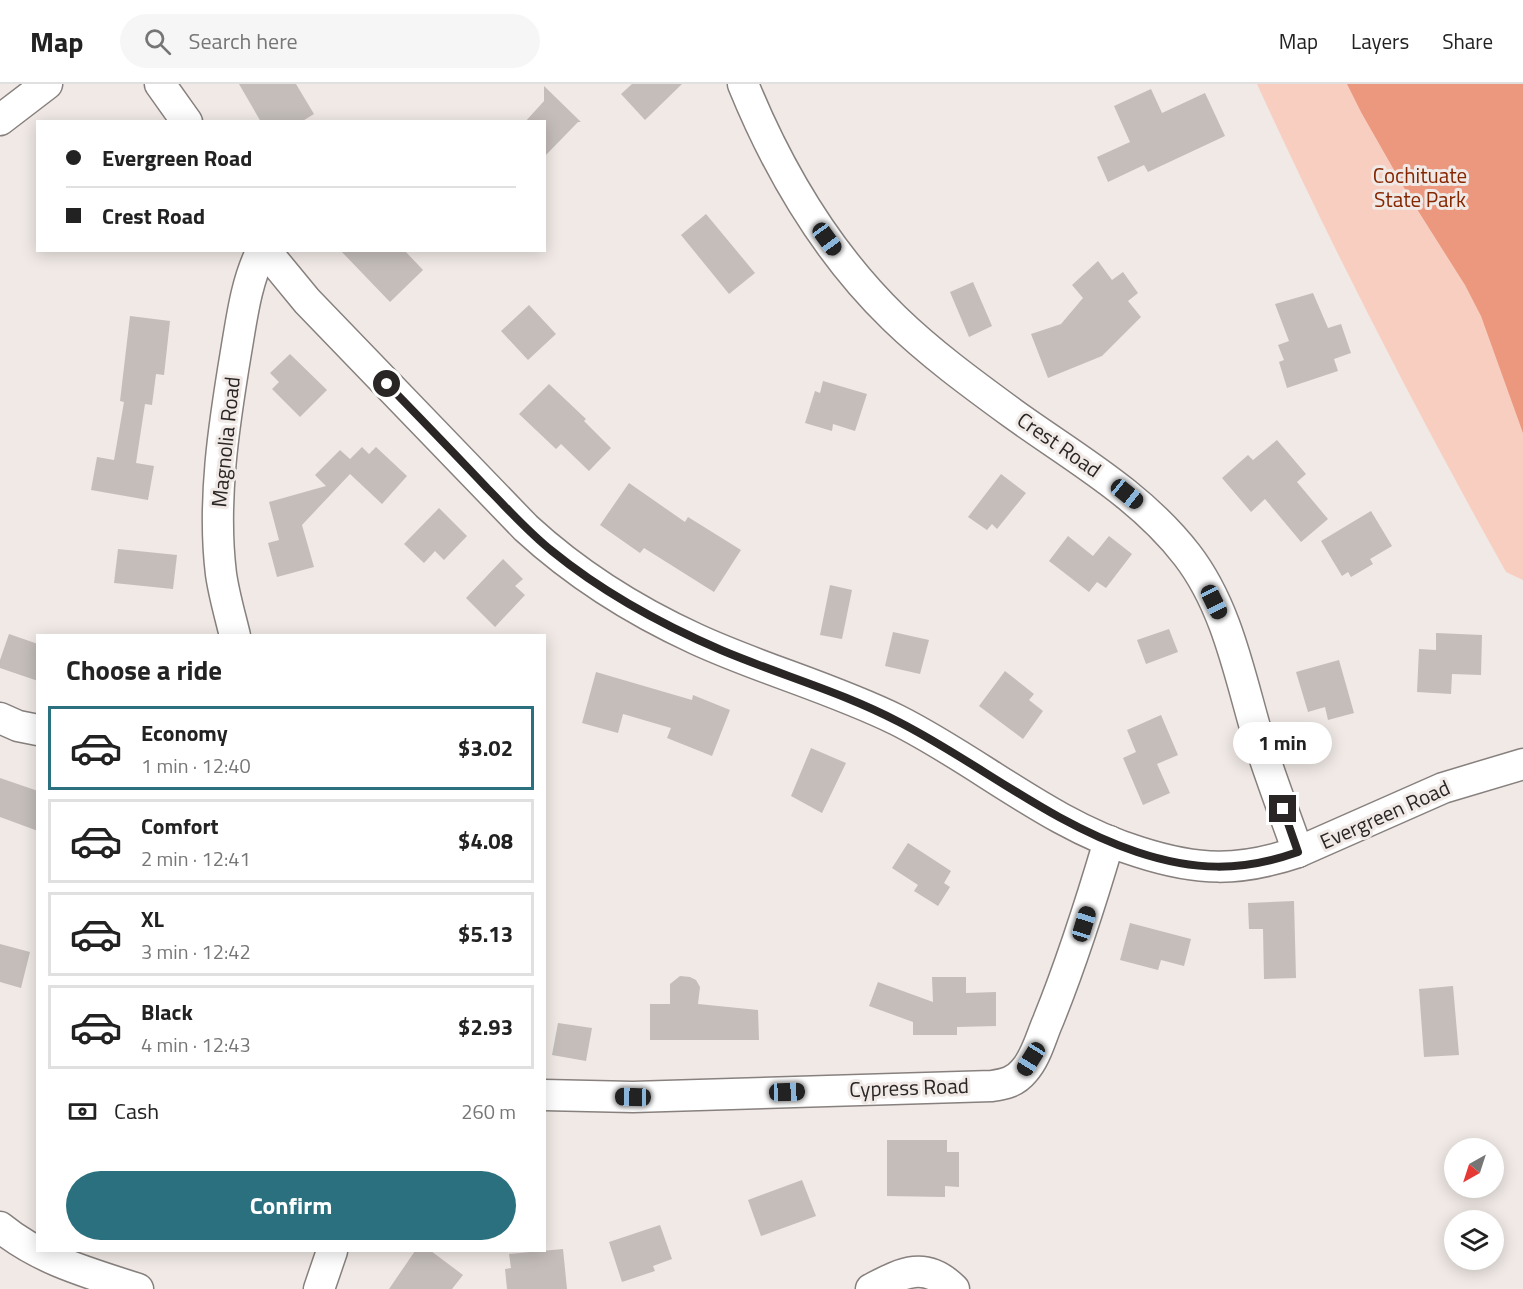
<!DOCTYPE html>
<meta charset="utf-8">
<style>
:root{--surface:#fff;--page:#f6f6f6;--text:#222;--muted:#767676;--line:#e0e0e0;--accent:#2b707f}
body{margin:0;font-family:"Titillium Web",sans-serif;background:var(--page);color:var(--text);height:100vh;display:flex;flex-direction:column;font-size:22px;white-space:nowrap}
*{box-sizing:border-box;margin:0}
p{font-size:20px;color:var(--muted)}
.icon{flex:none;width:33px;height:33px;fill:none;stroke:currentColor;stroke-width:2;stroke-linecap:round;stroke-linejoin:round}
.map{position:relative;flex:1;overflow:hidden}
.panel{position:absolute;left:36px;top:550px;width:510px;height:618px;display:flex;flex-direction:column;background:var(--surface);border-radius:0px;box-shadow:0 3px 15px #0003}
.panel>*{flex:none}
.top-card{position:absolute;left:36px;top:36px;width:510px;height:132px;border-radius:0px;box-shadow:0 3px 15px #0003;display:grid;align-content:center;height:132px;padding:0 30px;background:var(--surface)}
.needle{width:39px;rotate:219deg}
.tools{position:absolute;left:1444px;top:1054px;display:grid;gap:12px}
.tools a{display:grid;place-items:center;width:60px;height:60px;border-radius:50%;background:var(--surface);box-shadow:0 3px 15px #0003;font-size:30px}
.end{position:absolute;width:27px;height:27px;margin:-14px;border:8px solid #292625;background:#fff;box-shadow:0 0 0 3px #fff}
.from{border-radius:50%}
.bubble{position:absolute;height:42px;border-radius:21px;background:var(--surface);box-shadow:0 3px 15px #0003;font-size:20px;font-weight:700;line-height:42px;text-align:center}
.car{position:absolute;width:18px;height:36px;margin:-18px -9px;border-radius:8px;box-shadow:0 0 4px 2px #0007;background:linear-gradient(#222 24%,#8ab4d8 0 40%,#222 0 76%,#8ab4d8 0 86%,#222 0)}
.top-card b{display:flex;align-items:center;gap:21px;height:57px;font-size:22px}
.top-card b+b{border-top:2px solid var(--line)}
.top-card i{width:15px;height:15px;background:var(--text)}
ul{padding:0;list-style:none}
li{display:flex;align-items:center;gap:18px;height:84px;margin:0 12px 9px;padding:0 18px;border:3px solid var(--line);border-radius:0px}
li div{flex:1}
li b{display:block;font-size:22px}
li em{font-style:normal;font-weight:700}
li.selected{border-color:var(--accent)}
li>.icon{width:54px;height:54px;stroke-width:1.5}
h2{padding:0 30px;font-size:27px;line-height:72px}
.pay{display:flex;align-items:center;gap:15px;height:66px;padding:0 30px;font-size:22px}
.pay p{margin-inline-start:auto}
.action{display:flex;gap:12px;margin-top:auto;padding:12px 30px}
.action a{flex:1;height:69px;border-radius:36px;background:var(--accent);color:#fff;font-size:24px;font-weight:700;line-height:69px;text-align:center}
header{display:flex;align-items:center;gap:36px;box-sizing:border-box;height:84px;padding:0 30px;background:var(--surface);border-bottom:2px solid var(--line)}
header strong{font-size:28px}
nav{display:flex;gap:33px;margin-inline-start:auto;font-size:21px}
.search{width:420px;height:54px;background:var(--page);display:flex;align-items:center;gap:15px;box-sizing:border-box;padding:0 21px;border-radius:33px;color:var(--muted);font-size:22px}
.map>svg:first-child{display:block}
</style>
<header>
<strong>Map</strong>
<div class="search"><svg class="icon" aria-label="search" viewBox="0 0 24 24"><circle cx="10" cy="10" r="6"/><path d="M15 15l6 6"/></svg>Search here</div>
<nav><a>Map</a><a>Layers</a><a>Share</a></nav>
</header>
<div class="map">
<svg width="1523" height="1205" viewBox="0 0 1523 1205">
<rect width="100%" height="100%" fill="#f0e9e6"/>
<path fill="#f8cec1" d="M1257,0H1523V496L1506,488C1417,329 1333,166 1257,0Z"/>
<path fill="#eb987e" d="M1347,0H1523V349L1481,232L1465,201L1410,114L1361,28Z"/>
<g fill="#c4bdba">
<path d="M239,0H296L314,30L301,38H261Z"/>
<path d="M632,0H682L645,36L621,10Z"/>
<path d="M544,2L581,38H578L544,73V38H525L544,17Z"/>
<path d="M1151,5L1162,29L1205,9L1225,52L1148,88L1144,81L1108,98L1097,73L1130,58L1114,22Z"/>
<path d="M706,130L755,189L729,210L681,151Z"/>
<path d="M340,166H404L423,186L390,218Z"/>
<path d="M1098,177L1112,196L1123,188L1138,209L1128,217L1141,233L1102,272L1048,294L1031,250L1061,240L1083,214L1072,201Z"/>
<path d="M973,198L992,242L969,253L950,208Z"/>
<path d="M1313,209L1328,244L1341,240L1351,269L1334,275L1338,287L1287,304L1279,278L1284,276L1278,261L1289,257L1275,220Z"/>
<path d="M529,221L556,250L528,276L501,247Z"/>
<path d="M130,232L170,237L164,291L156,290L152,321L145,320L136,379L154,382L148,416L91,406L97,373L114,376L124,318L120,317Z"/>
<path d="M290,270L327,306L300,333L272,305L279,298L270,289Z"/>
<path d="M823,297L867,310L855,347L833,340L832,347L805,339L815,307L820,309Z"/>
<path d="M549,300L586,335L584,337L611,364L589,387L561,360L556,365L519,330Z"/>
<path d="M1277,356L1306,390L1297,398L1328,435L1301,458L1265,415L1251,428L1222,394L1248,371L1253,376Z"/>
<path d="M362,363L369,370L376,363L407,392L382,420L350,390L302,441L314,483L277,493L268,459L279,456L269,418L326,402L315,391L340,366L350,375Z"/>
<path d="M1001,390L1026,409L997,445L992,440L987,446L968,433Z"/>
<path d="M629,399L685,438L688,433L741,466L714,508L644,464L640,469L600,441Z"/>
<path d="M439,424L467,452L444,476L435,467L424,479L404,460Z"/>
<path d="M1371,427L1392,462L1370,475L1373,480L1351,493L1348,488L1342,492L1321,457Z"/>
<path d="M1068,452L1093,472L1109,452L1132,470L1106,504L1097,498L1089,508L1049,477Z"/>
<path d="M118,465L177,471L173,505L114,499Z"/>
<path d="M503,475L523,495L515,502L525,511L495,543L466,514Z"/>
<path d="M830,501L852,506L842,555L820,551Z"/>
<path d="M1169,545L1178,568L1146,580L1137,556Z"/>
<path d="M893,548L929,556L920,590L885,582Z"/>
<path d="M1436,549L1482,551L1481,591L1452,590L1451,610L1417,608L1419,565L1436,566Z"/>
<path d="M9,550L38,560V597L0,584V576Z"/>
<path d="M1339,576L1354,629L1328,636L1325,623L1308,628L1296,588Z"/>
<path d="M1005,587L1034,610L1029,616L1043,627L1023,655L979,622Z"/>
<path d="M596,588L692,616L693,611L730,626L712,672L667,654L671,644L623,630L618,649L582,639Z"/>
<path d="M1161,631L1178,671L1157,680L1170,709L1143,721L1123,674L1136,668L1127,646Z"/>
<path d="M811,664L846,679L822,729L791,712Z"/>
<path d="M0,694L38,707V747L0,733Z"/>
<path d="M908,759L951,787L944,799L950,803L938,822L914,807L918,801L892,784Z"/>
<path d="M1294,817L1296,894L1264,895L1263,845H1249L1248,819Z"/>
<path d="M1130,839L1191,855L1184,882L1161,876L1158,886L1120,876Z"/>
<path d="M0,860L30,868L21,904L0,898Z"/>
<path d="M680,892L690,893L696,896L700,903L698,920L758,926L759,956H650V920H670V900Z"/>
<path d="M932,893H966V909L996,908V942L957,943V951H913V938L869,922L878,898L933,918Z"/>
<path d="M1453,902L1459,971L1424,973L1419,905Z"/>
<path d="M558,939L592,944L586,977L552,971Z"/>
<path d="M887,1056H947V1068H959V1103L945,1102V1113L887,1112Z"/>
<path d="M802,1096L816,1132L761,1152L748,1116Z"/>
<path d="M660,1141L672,1175L653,1182L655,1187L622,1198L609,1158Z"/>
<path d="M563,1165L567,1205H507L505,1185L511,1184L509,1170Z"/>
<path d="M415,1167H431L463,1191L452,1205H389Z"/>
</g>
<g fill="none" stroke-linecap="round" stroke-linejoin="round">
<g stroke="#87807e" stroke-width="33">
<g id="street">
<path d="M160,0L187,38"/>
<path d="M743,0C778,86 827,169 894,234C930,269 971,299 1012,329C1073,373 1140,410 1187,471C1228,524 1240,594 1259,657C1271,695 1285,731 1298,768"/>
<path d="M0,36L47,0"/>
<path d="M265,166L307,217L526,444C575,489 635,527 696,555C761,585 832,604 897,636C979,677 1050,741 1139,768C1198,787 1239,788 1298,768L1443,704L1523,680"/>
<path d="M235,552C230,531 224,511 221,490C212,417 224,340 236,268C242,233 246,198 262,166"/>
<path d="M0,634L18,642L38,646"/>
<path d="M544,1011L633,1013L992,1002C1005,1000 1015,998 1024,987C1036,974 1041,953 1048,937C1072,878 1091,818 1109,757"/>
<path d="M0,1143C40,1176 89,1189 138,1205"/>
<path d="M319,1205L332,1167"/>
<path d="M871,1205C902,1189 925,1176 954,1205"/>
</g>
</g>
<use href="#street" stroke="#fff" stroke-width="30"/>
</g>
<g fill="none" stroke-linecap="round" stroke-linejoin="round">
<path stroke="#292625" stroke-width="8" d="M387,300C421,335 454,369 487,404C508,425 528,448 552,467C601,507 663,541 721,566C780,591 842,608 899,638C979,679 1050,739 1137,768C1194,787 1241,788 1298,768L1283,725"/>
</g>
<g text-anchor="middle" stroke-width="6" stroke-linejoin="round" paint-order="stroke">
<g font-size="21" fill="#852600" stroke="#f0e9e6">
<text x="1420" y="99">Cochituate<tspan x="1420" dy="24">State Park</tspan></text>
</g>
<g font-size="21" fill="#292625" stroke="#f0e9e6">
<text transform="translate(226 358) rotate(-84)" y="7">Magnolia Road</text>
<text transform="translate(1059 361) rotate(35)" y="7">Crest Road</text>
<text transform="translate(1385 731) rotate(-24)" y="7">Evergreen Road</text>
<text transform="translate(909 1004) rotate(-2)" y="7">Cypress Road</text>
</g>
</g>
</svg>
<div class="tools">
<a><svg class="needle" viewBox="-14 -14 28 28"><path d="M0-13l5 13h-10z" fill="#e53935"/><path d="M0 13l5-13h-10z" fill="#767676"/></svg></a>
<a><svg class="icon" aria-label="layers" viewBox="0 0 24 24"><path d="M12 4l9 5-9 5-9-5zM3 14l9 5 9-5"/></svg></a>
</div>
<i class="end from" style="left:387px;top:300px"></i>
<i class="end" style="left:1283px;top:725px"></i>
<div class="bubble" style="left:1233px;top:638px;width:99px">1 min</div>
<i class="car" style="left:827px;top:155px;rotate:144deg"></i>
<i class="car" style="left:1127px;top:410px;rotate:129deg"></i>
<i class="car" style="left:1214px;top:518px;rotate:154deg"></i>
<i class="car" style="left:1084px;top:840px;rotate:17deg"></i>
<i class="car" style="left:1031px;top:975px;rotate:212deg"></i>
<i class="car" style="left:787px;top:1008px;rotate:88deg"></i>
<i class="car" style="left:633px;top:1013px;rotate:271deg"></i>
<div class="top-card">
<b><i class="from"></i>Evergreen Road</b>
<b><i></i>Crest Road</b>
</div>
<section class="panel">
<h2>Choose a ride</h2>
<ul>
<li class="selected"><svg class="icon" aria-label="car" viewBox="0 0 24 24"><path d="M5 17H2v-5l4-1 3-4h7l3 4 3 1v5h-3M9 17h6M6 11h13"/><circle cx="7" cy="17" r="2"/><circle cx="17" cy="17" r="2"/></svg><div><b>Economy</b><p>1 min · 12:40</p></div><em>$3.02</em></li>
<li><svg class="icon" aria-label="car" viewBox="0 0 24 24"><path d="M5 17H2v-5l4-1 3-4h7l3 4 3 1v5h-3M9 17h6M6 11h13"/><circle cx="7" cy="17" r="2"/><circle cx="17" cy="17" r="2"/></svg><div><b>Comfort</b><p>2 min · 12:41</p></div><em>$4.08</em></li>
<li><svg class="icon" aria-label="car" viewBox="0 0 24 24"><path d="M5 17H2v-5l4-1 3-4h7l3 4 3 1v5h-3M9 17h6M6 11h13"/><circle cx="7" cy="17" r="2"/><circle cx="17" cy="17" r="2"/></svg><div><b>XL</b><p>3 min · 12:42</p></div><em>$5.13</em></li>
<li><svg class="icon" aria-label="car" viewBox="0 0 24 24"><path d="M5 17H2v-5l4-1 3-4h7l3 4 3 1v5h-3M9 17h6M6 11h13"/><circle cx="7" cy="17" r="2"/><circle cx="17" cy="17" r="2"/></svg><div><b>Black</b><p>4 min · 12:43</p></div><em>$2.93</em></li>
</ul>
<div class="pay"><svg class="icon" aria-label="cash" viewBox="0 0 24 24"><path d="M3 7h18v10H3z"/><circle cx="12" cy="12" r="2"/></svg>Cash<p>260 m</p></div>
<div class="action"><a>Confirm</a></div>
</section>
</div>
